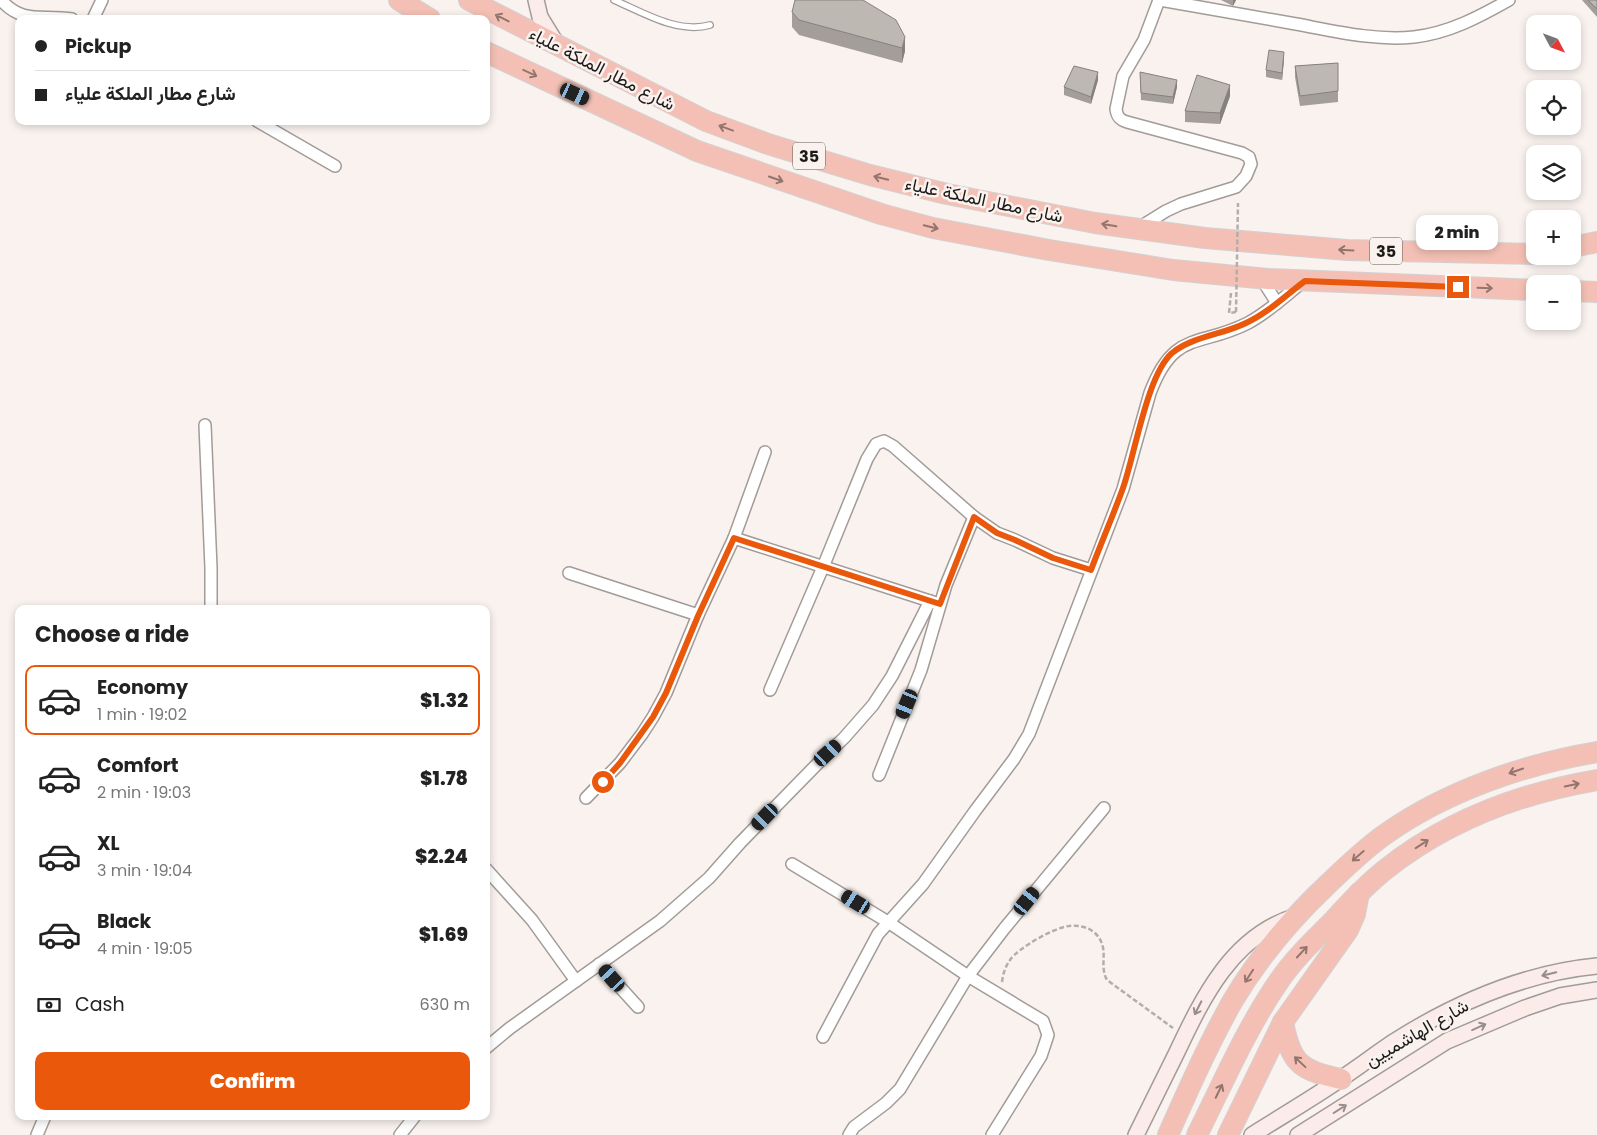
<!DOCTYPE html>
<meta charset="utf-8">
<style>
:root{--surface:#fff;--page:#f6f6f6;--text:#222;--muted:#767676;--line:#e0e0e0;--accent:#ea580c}
body{margin:0;font-family:Poppins,Vazirmatn,sans-serif;background:var(--page);color:var(--text);height:100vh;display:flex;flex-direction:column;font-size:19px;white-space:nowrap}
*{box-sizing:border-box;margin:0}
p{font-size:16px;color:var(--muted)}
.icon{flex:none;width:28px;height:28px;fill:none;stroke:currentColor;stroke-width:2;stroke-linecap:round;stroke-linejoin:round}
.map{position:relative;flex:1;overflow:hidden}
.panel{position:absolute;left:15px;top:605px;width:475px;height:515px;display:flex;flex-direction:column;background:var(--surface);border-radius:10px;box-shadow:0 2px 8px #0003}
.panel>*{flex:none}
.banner{position:absolute;left:15px;top:15px;width:475px;height:110px;border-radius:10px;box-shadow:0 2px 8px #0003;display:grid;align-content:center;height:110px;padding:0 20px;background:var(--surface)}
.needle{width:32px;rotate:131deg}
.tools{position:absolute;left:1526px;top:15px;display:grid;gap:10px}
.tools a{display:grid;place-items:center;width:55px;height:55px;border-radius:10px;background:var(--surface);box-shadow:0 2px 8px #0003;font-size:25px}
.end{position:absolute;width:22px;height:22px;margin:-11px;border:6px solid #ea580c;background:#fff;box-shadow:0 0 0 2px #fff}
.from{border-radius:50%}
.bubble{position:absolute;height:35px;border-radius:10px;background:var(--surface);box-shadow:0 2px 8px #0003;font-size:16px;font-weight:800;line-height:35px;text-align:center}
.car{position:absolute;width:15px;height:30px;margin:-15px -8px;border-radius:6px;box-shadow:0 0 4px 1px #0007;background:linear-gradient(#222 24%,#8ab4d8 0 40%,#222 0 76%,#8ab4d8 0 86%,#222 0)}
.banner b{display:flex;align-items:center;gap:18px;height:48px;font-size:19px}
.banner b+b{border-top:1px solid var(--line)}
.banner i{width:12px;height:12px;background:var(--text)}
ul{padding:0;list-style:none}
li{display:flex;align-items:center;gap:15px;height:70px;margin:0 10px 8px;padding:0 10px;border:2px solid transparent;border-radius:10px}
li div{flex:1}
li b{display:block;font-size:19px}
li em{font-style:normal;font-weight:800}
li.current{border-color:var(--accent)}
li>.icon{width:45px;height:45px;stroke-width:1.5}
h2{padding:0 20px;font-size:22px;line-height:60px}
.pay{display:flex;align-items:center;gap:12px;height:55px;padding:0 20px;font-size:19px}
.pay p{margin-inline-start:auto}
.primary-button{display:flex;gap:10px;margin-top:auto;padding:10px 20px}
.primary-button a{flex:1;height:58px;border-radius:10px;background:var(--accent);color:#fff;font-size:20px;font-weight:800;line-height:58px;text-align:center}
.map>svg:first-child{display:block}
</style>
<div class="map">
<svg width="1597" height="1135" viewBox="0 0 1597 1135">
<rect width="100%" height="100%" fill="#f9f2ee"/>
<g fill="none" stroke-linecap="round" stroke-linejoin="round">
<g stroke="#a29b98" stroke-width="8">
<path id="lane" d="M614,0C644,13 678,34 710,25"/>
</g>
<g stroke="#a29b98" stroke-width="14">
<g id="street">
<path d="M1,0C23,25 43,14 72,19"/>
<path d="M1160,0C1206,8 1251,16 1296,24C1334,31 1375,41 1414,37C1449,33 1479,17 1509,0"/>
<path d="M93,19L102,0"/>
<path d="M257,121L335,166"/>
<path d="M1137,229L1166,211L1181,204L1236,187L1246,176L1251,164L1249,157L1242,153L1127,122C1120,120 1117,117 1116,109L1123,76L1144,40L1159,0"/>
<path d="M1261,278L1277,303"/>
<path d="M205,425L211,568V609"/>
<path d="M734,538L936,603"/>
<path d="M569,573L698,615"/>
<path d="M770,690L823,567L867,459L876,444L884,441L893,446L974,517"/>
<path d="M879,775L921,670L946,585L974,517L997,533L1015,540L1053,558L1091,570"/>
<path d="M586,798L620,763L642,734L653,717L666,693L698,615L734,538L765,452"/>
<path d="M792,864L888,922L968,976L1043,1021L1048,1035L1041,1056L992,1135"/>
<path d="M486,869L532,920L576,981"/>
<path d="M599,964L638,1007"/>
<path d="M823,1037L878,934L923,884L975,811L1014,759L1029,734L1123,489L1150,393C1174,329 1199,348 1248,323C1269,312 1286,295 1304,281"/>
<path d="M486,1048L510,1028L660,921L709,878L740,843L828,753L844,738L873,705L892,676L930,601"/>
<path d="M37,1135L45,1116"/>
<path d="M400,1135L415,1116"/>
<path d="M849,1135L854,1127L886,1103L900,1089L968,976L1004,929L1104,808"/>
</g>
</g>
<g stroke="#a29b98" stroke-width="18">
<g id="secondary">
<path d="M536,0L540,17L556,43"/>
<path d="M1136,1135C1150,1107 1163,1080 1177,1052C1203,997 1232,937 1294,917"/>
<path d="M1252,1135C1282,1116 1313,1098 1342,1078C1360,1066 1377,1053 1395,1041C1457,1002 1524,973 1597,966"/>
<path d="M1298,1135L1447,1041L1525,1008L1560,996L1597,990"/>
</g>
</g>
<g stroke="#d2d1d1" stroke-width="22">
<g id="highway">
<path d="M399,0L430,19"/>
<path d="M469,0L706,121L768,144L827,162L870,175L947,194L1095,223L1205,238L1347,250L1535,254"/>
<path d="M486,52L697,151L881,214L933,228L1049,250L1173,270L1268,279L1535,290"/>
<path d="M1572,247L1597,242"/>
<path d="M1572,291L1597,292"/>
<path d="M1283,1022C1291,1064 1300,1070 1341,1079"/>
<path d="M1168,1135C1188,1090 1208,1045 1232,1002C1258,958 1290,920 1327,885C1346,867 1365,848 1387,833C1447,791 1525,764 1597,752"/>
<path d="M1197,1135C1223,1083 1246,1029 1279,981C1294,959 1313,941 1332,922C1349,903 1366,885 1386,869C1447,821 1521,793 1597,780"/>
<path d="M1228,1135L1283,1022L1348,930L1355,914L1359,893"/>
</g>
</g>
<g stroke="#b4aeab" stroke-width="2.5" stroke-dasharray="5 2.5" stroke-linecap="butt">
<path d="M1231,293L1229,313L1236,312"/>
<path d="M1002,982C1003,974 1005,967 1010,960C1018,948 1055,927 1069,926C1079,925 1088,927 1095,933C1111,949 1098,964 1107,980L1173,1028"/>
</g>
<use href="#lane" stroke="#fff" stroke-width="5.5"/>
<use href="#street" stroke="#fff" stroke-width="11"/>
<use href="#secondary" stroke="#fcece9" stroke-width="15"/>
<use href="#highway" stroke="#f4c0b5" stroke-width="20"/>
<path stroke="#b4aeab" stroke-width="2.5" stroke-dasharray="5 2.5" stroke-linecap="butt" d="M1236,312L1238,203"/>
</g>
<g fill="#a39e9a">
<path d="M863,0L905,51L902,63L799,35L792,27V12Z"/>
<path d="M1221,0H1236L1233,6Z"/>
<path d="M1582,0H1597V17Z"/>
<path d="M1284,59L1282,80L1266,77V70Z"/>
<path d="M1338,63V102L1300,106L1295,77V66Z"/>
<path d="M1140,72L1177,87L1173,104L1141,100Z"/>
<path d="M1098,80L1091,104L1064,95V87Z"/>
<path d="M1230,96L1220,124L1185,122V111Z"/>
</g>
<g fill="#85817d">
<path d="M1233,0H1236L1233,6Z"/>
<path d="M905,37V51L902,63V48Z"/>
<path d="M1284,52V59L1282,80V73Z"/>
<path d="M1098,72V80L1091,104V97Z"/>
<path d="M1177,80V87L1173,104V97Z"/>
<path d="M1230,85V96L1220,124V113Z"/>
</g>
<g fill="#beb8b3" stroke="#85817d">
<path d="M795,0H863L896,20L905,37L902,48L799,20L792,12Z"/>
<path d="M1588,0H1597V9Z"/>
<path d="M1269,50L1284,52L1282,73L1266,70Z"/>
<path d="M1338,63V91L1300,96L1295,66Z"/>
<path d="M1074,66L1098,72L1091,97L1064,87Z"/>
<path d="M1140,72L1177,80L1173,97L1141,93Z"/>
<path d="M1197,75L1230,85L1220,113L1185,111Z"/>
</g>
<defs><path id="oneway-shaft" d="M-6 0H5M1.5-3L5.5 0L1.5 3" fill="none" stroke-width="1.6" stroke-linecap="round" stroke-linejoin="round" transform="scale(1.25)"/></defs>
<g stroke="#93756e">
<use href="#oneway-shaft" transform="translate(502 18) rotate(-153)"/>
<use href="#oneway-shaft" transform="translate(530 73) rotate(25)"/>
<use href="#oneway-shaft" transform="translate(726 128) rotate(-160)"/>
<use href="#oneway-shaft" transform="translate(881 178) rotate(-166)"/>
<use href="#oneway-shaft" transform="translate(776 179) rotate(19)"/>
<use href="#oneway-shaft" transform="translate(1109 225) rotate(-170)"/>
<use href="#oneway-shaft" transform="translate(931 227) rotate(14)"/>
<use href="#oneway-shaft" transform="translate(1346 250) rotate(-177)"/>
<use href="#oneway-shaft" transform="translate(1485 288) rotate(2)"/>
<use href="#oneway-shaft" transform="translate(1516 771) rotate(161)"/>
<use href="#oneway-shaft" transform="translate(1572 785) rotate(-11)"/>
<use href="#oneway-shaft" transform="translate(1422 844) rotate(-33)"/>
<use href="#oneway-shaft" transform="translate(1358 856) rotate(139)"/>
<use href="#oneway-shaft" transform="translate(1302 952) rotate(-47)"/>
<use href="#oneway-shaft" transform="translate(1249 976) rotate(123)"/>
<use href="#oneway-shaft" transform="translate(1300 1062) rotate(-137)"/>
<use href="#oneway-shaft" transform="translate(1219 1091) rotate(-64)"/>
</g>
<g stroke="#978e8b">
<use href="#oneway-shaft" transform="translate(1549 974) rotate(166)"/>
<use href="#oneway-shaft" transform="translate(1198 1008) rotate(117)"/>
<use href="#oneway-shaft" transform="translate(1479 1027) rotate(-24)"/>
<use href="#oneway-shaft" transform="translate(1340 1109) rotate(-32)"/>
</g>
<g fill="none" stroke-linecap="round" stroke-linejoin="round">
<path stroke="#ea580c" stroke-width="6" d="M603,782L620,763L653,717L666,693L698,616L734,538L940,604L974,517L997,533L1015,540L1053,558L1091,570C1101,543 1113,516 1123,488C1135,454 1147,375 1172,353C1193,336 1222,335 1246,323C1268,313 1286,295 1305,281L1458,287"/>
</g>
<g text-anchor="middle" stroke-width="5" stroke-linejoin="round" paint-order="stroke">
<g fill="#f9f2ee" stroke="#5e5b58" stroke-width="1">
<rect x="793" y="142.5" width="32" height="27" rx="4"/>
<rect x="1370" y="237.5" width="32" height="27" rx="4"/>
</g>
<g font-size="16" font-weight="bold" fill="#1c1a18">
<text x="809" y="162">35</text>
<text x="1386" y="257">35</text>
</g>
<g font-size="18" fill="#1c1a18" stroke="#f9f2ee">
<text transform="translate(602 69) rotate(27)" y="6">شارع مطار الملكة علياء</text>
<text transform="translate(984 200) rotate(12)" y="6">شارع مطار الملكة علياء</text>
<text transform="translate(1417 1033) rotate(-30)" y="6">شارع الهاشميين</text>
</g>
</g>
</svg>
<div class="tools">
<a><svg class="needle" viewBox="-14 -14 28 28"><path d="M0-13l5 13h-10z" fill="#e53935"/><path d="M0 13l5-13h-10z" fill="#767676"/></svg></a>
<a><svg class="icon" aria-label="locate" viewBox="0 0 24 24"><circle cx="12" cy="12" r="6"/><path d="M12 2v4M12 18v4M2 12h4M18 12h4"/></svg></a>
<a><svg class="icon" aria-label="layers" viewBox="0 0 24 24"><path d="M12 4l9 5-9 5-9-5zM3 14l9 5 9-5"/></svg></a>
<a>+</a>
<a>−</a>
</div>
<i class="end from" style="left:603px;top:782px"></i>
<i class="end" style="left:1458px;top:287px"></i>
<div class="bubble" style="left:1416px;top:215px;width:82px">2 min</div>
<i class="car" style="left:575px;top:94px;rotate:115deg"></i>
<i class="car" style="left:907px;top:704px;rotate:203deg"></i>
<i class="car" style="left:828px;top:753px;rotate:48deg"></i>
<i class="car" style="left:765px;top:817px;rotate:224deg"></i>
<i class="car" style="left:1027px;top:901px;rotate:39deg"></i>
<i class="car" style="left:856px;top:902px;rotate:301deg"></i>
<i class="car" style="left:612px;top:978px;rotate:318deg"></i>
<div class="banner">
<b><i class="from"></i>Pickup</b>
<b><i></i>شارع مطار الملكة علياء</b>
</div>
<section class="panel">
<h2>Choose a ride</h2>
<ul>
<li class="current"><svg class="icon" aria-label="car" viewBox="0 0 24 24"><path d="M5 17H2v-5l4-1 3-4h7l3 4 3 1v5h-3M9 17h6M6 11h13"/><circle cx="7" cy="17" r="2"/><circle cx="17" cy="17" r="2"/></svg><div><b>Economy</b><p>1 min · 19:02</p></div><em>$1.32</em></li>
<li><svg class="icon" aria-label="car" viewBox="0 0 24 24"><path d="M5 17H2v-5l4-1 3-4h7l3 4 3 1v5h-3M9 17h6M6 11h13"/><circle cx="7" cy="17" r="2"/><circle cx="17" cy="17" r="2"/></svg><div><b>Comfort</b><p>2 min · 19:03</p></div><em>$1.78</em></li>
<li><svg class="icon" aria-label="car" viewBox="0 0 24 24"><path d="M5 17H2v-5l4-1 3-4h7l3 4 3 1v5h-3M9 17h6M6 11h13"/><circle cx="7" cy="17" r="2"/><circle cx="17" cy="17" r="2"/></svg><div><b>XL</b><p>3 min · 19:04</p></div><em>$2.24</em></li>
<li><svg class="icon" aria-label="car" viewBox="0 0 24 24"><path d="M5 17H2v-5l4-1 3-4h7l3 4 3 1v5h-3M9 17h6M6 11h13"/><circle cx="7" cy="17" r="2"/><circle cx="17" cy="17" r="2"/></svg><div><b>Black</b><p>4 min · 19:05</p></div><em>$1.69</em></li>
</ul>
<div class="pay"><svg class="icon" aria-label="cash" viewBox="0 0 24 24"><path d="M3 7h18v10H3z"/><circle cx="12" cy="12" r="2"/></svg>Cash<p>630 m</p></div>
<div class="primary-button"><a>Confirm</a></div>
</section>
</div>
